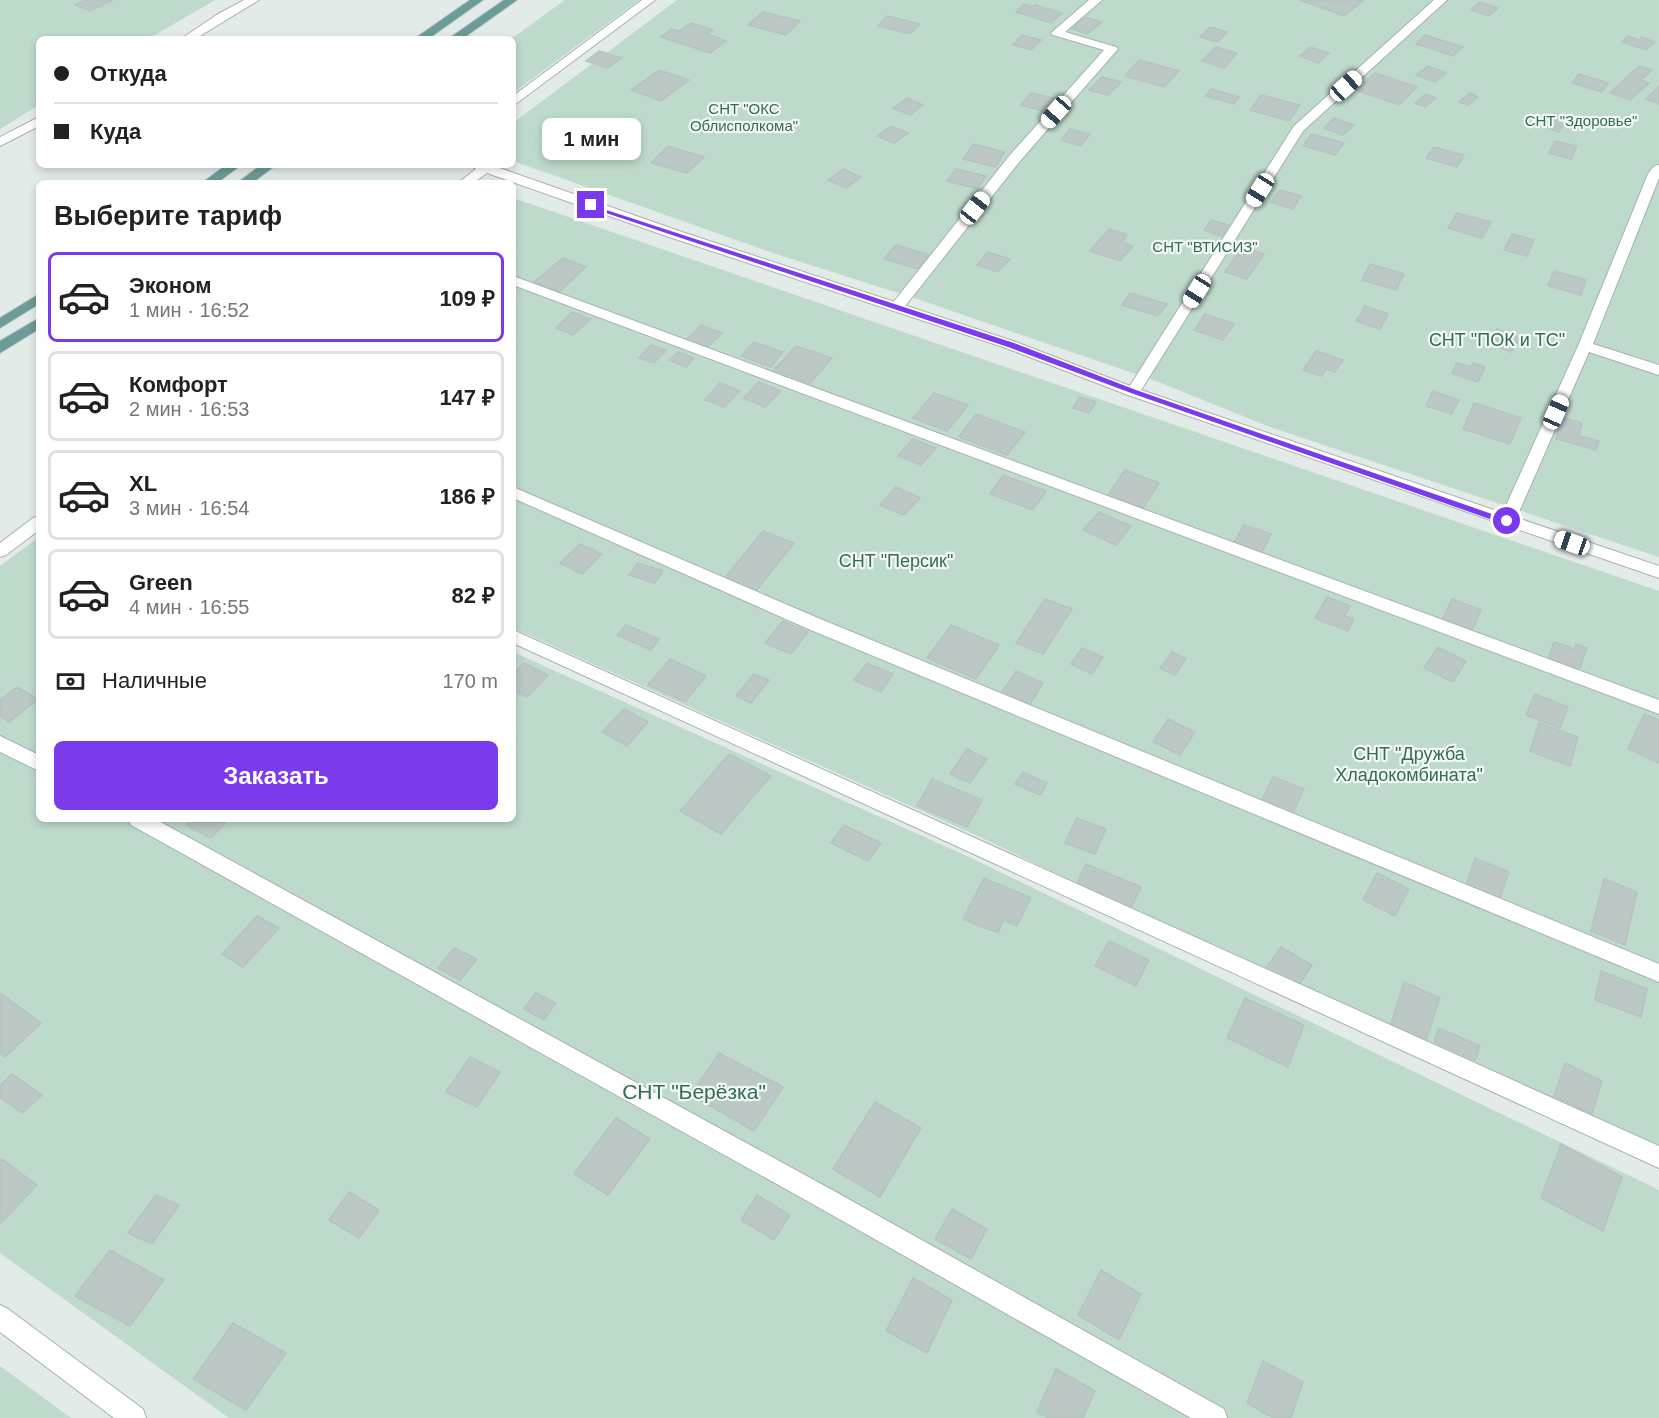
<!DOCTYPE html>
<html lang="ru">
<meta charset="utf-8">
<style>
:root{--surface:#fff;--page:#f2f2f2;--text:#222;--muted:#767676;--line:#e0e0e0;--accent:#7c3aed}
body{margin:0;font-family:Helvetica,sans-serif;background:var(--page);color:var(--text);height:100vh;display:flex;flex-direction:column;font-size:22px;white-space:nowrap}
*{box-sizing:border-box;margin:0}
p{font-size:20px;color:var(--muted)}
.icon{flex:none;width:33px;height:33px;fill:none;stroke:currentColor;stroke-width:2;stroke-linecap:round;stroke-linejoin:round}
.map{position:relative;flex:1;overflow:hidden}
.drawer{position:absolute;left:36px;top:180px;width:480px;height:642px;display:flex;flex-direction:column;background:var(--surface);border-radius:9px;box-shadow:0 3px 9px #0003}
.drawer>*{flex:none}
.top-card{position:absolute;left:36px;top:36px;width:480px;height:132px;border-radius:9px;box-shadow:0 3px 9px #0003;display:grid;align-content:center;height:132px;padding:0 18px;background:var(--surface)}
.end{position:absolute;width:27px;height:27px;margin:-14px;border:8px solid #7c3aed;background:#fff;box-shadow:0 0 0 3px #fff}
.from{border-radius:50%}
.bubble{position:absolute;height:42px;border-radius:9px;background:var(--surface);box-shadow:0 3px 9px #0003;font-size:20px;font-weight:700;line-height:42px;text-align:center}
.car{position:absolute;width:18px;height:36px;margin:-18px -9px;border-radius:8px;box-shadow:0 0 4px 2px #0007;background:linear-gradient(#fff 24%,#345 0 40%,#fff 0 76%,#345 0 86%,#fff 0)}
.top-card b{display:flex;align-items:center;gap:21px;height:57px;font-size:22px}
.top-card b+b{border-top:2px solid var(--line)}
.top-card i{width:15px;height:15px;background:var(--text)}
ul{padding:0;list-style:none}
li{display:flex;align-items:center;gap:18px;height:90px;margin:0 12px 9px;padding:0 6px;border:3px solid var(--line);border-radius:9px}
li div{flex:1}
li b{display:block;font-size:22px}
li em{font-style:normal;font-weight:700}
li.on{border-color:var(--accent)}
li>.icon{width:54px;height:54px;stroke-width:1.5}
h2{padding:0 18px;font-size:27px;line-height:72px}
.pay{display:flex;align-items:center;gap:15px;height:66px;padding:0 18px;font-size:22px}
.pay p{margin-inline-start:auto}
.button{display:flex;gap:12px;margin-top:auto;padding:12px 18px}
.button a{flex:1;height:69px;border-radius:9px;background:var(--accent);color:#fff;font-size:24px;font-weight:700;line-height:69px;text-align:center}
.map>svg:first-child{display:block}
</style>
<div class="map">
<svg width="1659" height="1418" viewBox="0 0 1659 1418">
<rect width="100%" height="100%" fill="#e3ebe9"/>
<g fill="#bedaca">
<path d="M0,0H215L148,39H39V105L0,129Z"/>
<path d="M565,0H639L513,93V39H511Z"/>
<path d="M677,0H1659V557L1270,427L1156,381L917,299L776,254L513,161V123Z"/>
<path d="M513,198L1659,591V1148L1063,877L982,838L513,628Z"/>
<path d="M39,537V819H513V652L969,857L1659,1190V1418H229L0,1253V566Z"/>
<path d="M0,1366L71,1418H0Z"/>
</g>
<g fill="#bbc8c5" stroke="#b6c4c0" stroke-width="1.5">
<path d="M84,0H113L90,11L75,5Z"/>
<path d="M1300,0H1364L1344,16Z"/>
<path d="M1479,2L1498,8L1489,16L1471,10Z"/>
<path d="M1024,4L1032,7L1035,5L1062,13L1051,23L1016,12Z"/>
<path d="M763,12L800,21L786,35L748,25Z"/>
<path d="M887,16L920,24L910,34L878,26Z"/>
<path d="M1085,17L1102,22L1087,34L1070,28Z"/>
<path d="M691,23L713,30L707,34L726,41L710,53L661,37L671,29L679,31Z"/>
<path d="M1210,27L1227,32L1218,42L1200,37Z"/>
<path d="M1022,35L1041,40L1031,50L1013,45Z"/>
<path d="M1425,35L1463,47L1453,56L1416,44Z"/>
<path d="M1628,36L1639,40L1642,37L1655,42L1646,50L1622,42Z"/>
<path d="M1216,47L1237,53L1224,68L1202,61Z"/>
<path d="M1310,47L1329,53L1318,63L1300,56Z"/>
<path d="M599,51L622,58L608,68L586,61Z"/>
<path d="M1139,60L1179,71L1164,87L1125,76Z"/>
<path d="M1428,66L1446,73L1435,82L1416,75Z"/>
<path d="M1639,66L1652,70L1641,80L1649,83L1630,100L1610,93Z"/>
<path d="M659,70L689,80L661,101L631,90Z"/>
<path d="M1375,73L1417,87L1399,105L1356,90Z"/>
<path d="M1579,74L1608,83L1602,92L1572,83Z"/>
<path d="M1102,77L1121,82L1108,95L1089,90Z"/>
<path d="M1659,86V104L1646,99Z"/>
<path d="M1211,89L1239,97L1234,104L1206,96Z"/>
<path d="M1031,93L1053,98L1043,111L1021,105Z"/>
<path d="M1470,93L1478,97L1468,105L1459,102Z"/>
<path d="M1426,94L1436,98L1425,107L1415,103Z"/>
<path d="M1261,95L1300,105L1289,121L1250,110Z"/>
<path d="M907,98L923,105L910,115L893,108Z"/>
<path d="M1553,113L1569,118L1559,132L1543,126Z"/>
<path d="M1334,118L1354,125L1343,135L1324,128Z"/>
<path d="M601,122L624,131L611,141L588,131Z"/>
<path d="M891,126L908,133L894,143L877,136Z"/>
<path d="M1070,129L1090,134L1081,146L1061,140Z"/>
<path d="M1311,134L1344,143L1335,155L1303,146Z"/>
<path d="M1555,141L1577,146L1571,159L1549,153Z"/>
<path d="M973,144L1005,152L995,167L963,159Z"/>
<path d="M668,146L704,157L687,173L651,163Z"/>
<path d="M1434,147L1464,155L1457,167L1426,158Z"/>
<path d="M843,169L861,177L846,188L828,180Z"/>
<path d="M956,169L986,176L978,189L947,181Z"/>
<path d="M1280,190L1301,196L1293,209L1271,202Z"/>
<path d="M1457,213L1491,222L1482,238L1448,228Z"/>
<path d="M1211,220L1229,225L1222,236L1204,230Z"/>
<path d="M1109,229L1127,235L1122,242L1133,246L1120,261L1090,251Z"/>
<path d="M1512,234L1534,240L1527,256L1504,250Z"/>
<path d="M896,245L929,255L918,269L884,259Z"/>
<path d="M1242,247L1264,254L1247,279L1225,272Z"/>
<path d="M988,252L1010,259L998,272L977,265Z"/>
<path d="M563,258L586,267L559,292L534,282Z"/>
<path d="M1370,264L1404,274L1396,290L1362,280Z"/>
<path d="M1554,271L1586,280L1581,295L1548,286Z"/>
<path d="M1130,293L1167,304L1158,316L1122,305Z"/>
<path d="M1365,306L1388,314L1380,329L1356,321Z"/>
<path d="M572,312L591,319L573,335L556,328Z"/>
<path d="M1205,314L1234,324L1223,340L1194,330Z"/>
<path d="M701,325L722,333L707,348L686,340Z"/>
<path d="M1497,329L1521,338L1511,352L1487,343Z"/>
<path d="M754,342L783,352L771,367L741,356Z"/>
<path d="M651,345L666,350L654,363L639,358Z"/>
<path d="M796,346L832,358L810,383L774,370Z"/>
<path d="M1316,351L1343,360L1335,372L1326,369L1322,376L1303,370Z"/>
<path d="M678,352L694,358L686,367L669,360Z"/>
<path d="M1457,363L1471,367L1473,363L1485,367L1478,382L1452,373Z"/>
<path d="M759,382L781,391L765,407L744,398Z"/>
<path d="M720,383L740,391L724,407L705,400Z"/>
<path d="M1433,391L1459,400L1452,414L1426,406Z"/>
<path d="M934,393L968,405L947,431L913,418Z"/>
<path d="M1080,397L1096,402L1089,413L1073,408Z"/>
<path d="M1474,403L1521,418L1510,444L1463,429Z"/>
<path d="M976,414L1025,432L1007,455L959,437Z"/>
<path d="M1561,417L1582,423L1579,436L1599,441L1596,450L1556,439Z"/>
<path d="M913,439L936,448L921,465L898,456Z"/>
<path d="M1125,470L1159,483L1141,511L1106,498Z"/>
<path d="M1003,475L1046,491L1033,510L990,494Z"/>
<path d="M896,487L920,498L904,515L880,505Z"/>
<path d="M1099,512L1131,526L1116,545L1083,530Z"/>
<path d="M1244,525L1271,534L1261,554L1233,544Z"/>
<path d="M763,531L794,543L755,592L724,579Z"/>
<path d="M580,544L602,554L582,574L560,563Z"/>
<path d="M638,563L663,571L655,583L629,575Z"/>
<path d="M1327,597L1350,606L1345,616L1354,619L1348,631L1315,618Z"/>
<path d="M1045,599L1072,609L1043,654L1016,643Z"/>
<path d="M1452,599L1481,610L1472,631L1442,620Z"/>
<path d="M783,621L808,632L791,654L765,643Z"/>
<path d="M626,625L659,639L651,650L617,635Z"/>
<path d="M951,625L999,645L976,679L927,658Z"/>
<path d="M1554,642L1575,649L1576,644L1587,648L1579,670L1548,659Z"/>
<path d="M1438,647L1466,661L1453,682L1424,668Z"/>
<path d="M1082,648L1103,657L1092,674L1071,664Z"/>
<path d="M1172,652L1186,658L1175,675L1160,668Z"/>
<path d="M670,659L706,676L685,702L648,685Z"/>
<path d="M524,663L548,675L527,697L513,690V674Z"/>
<path d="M867,663L893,674L881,692L854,680Z"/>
<path d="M1016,671L1043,683L1029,706L1001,694Z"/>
<path d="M754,674L769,680L751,703L736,696Z"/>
<path d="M17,687L38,699L9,722L0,716V700Z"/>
<path d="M1535,694L1568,707L1560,728L1526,715Z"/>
<path d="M624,709L648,722L627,746L602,732Z"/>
<path d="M1644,714L1659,720V763L1628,749Z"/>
<path d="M1168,719L1195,732L1180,755L1153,742Z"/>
<path d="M1539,723L1578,737L1570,766L1530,751Z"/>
<path d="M967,749L987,759L970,783L950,774Z"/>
<path d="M729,754L771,776L721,834L680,811Z"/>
<path d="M1023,772L1047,783L1040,795L1015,784Z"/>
<path d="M1273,777L1304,789L1292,815L1261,802Z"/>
<path d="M932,779L982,800L967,827L917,806Z"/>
<path d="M1077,818L1106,829L1095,854L1065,843Z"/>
<path d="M192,819H229L211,838L186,825Z"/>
<path d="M844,825L881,843L868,861L831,843Z"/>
<path d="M1475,858L1509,872L1499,900L1466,886Z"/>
<path d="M1086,864L1141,887L1130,910L1075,887Z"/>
<path d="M1377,873L1409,889L1395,916L1363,900Z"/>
<path d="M984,878L1031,898L1017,926L1004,920L998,933L963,919Z"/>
<path d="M1604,879L1637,892L1625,945L1591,931Z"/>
<path d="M257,916L279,928L243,967L222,954Z"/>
<path d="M1109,941L1149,960L1136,986L1095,966Z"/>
<path d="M1281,947L1312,965L1294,993L1262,974Z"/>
<path d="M454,948L477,959L460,980L438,968Z"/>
<path d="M1601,971L1647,989L1641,1017L1595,1000Z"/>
<path d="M1404,982L1440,998L1423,1050L1388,1034Z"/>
<path d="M0,993L41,1023L5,1057L0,1053Z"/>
<path d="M536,993L556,1003L544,1020L524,1009Z"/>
<path d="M1245,998L1304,1025L1288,1067L1227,1038Z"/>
<path d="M1439,1028L1480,1046L1475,1060L1434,1042Z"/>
<path d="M719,1053L783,1087L754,1131L691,1095Z"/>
<path d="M470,1057L500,1072L477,1107L446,1092Z"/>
<path d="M1565,1063L1602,1081L1592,1114L1554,1096Z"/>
<path d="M12,1074L42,1095L22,1113L0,1097V1086Z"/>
<path d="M875,1102L921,1128L880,1197L833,1169Z"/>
<path d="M616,1118L650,1139L608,1195L574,1174Z"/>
<path d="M1561,1144L1622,1177L1603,1231L1541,1198Z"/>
<path d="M2,1159L37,1185L0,1224V1161Z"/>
<path d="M349,1192L379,1210L359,1238L329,1220Z"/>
<path d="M156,1195L179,1205L152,1244L128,1233Z"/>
<path d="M757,1195L790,1215L774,1240L741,1220Z"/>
<path d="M952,1209L987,1229L971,1259L935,1239Z"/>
<path d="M110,1250L164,1280L130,1326L75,1296Z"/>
<path d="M1101,1270L1141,1294L1119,1340L1078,1315Z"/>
<path d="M913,1278L952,1300L927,1353L886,1331Z"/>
<path d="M233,1323L286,1353L246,1410L193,1379Z"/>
<path d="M1263,1361L1303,1382L1291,1418H1273L1247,1403Z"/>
<path d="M1056,1369L1095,1391L1083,1418H1048L1037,1412Z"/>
</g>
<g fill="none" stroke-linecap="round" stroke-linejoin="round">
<g stroke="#a6b2b0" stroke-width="2">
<g id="lane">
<path d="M244,0H259L195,39H181L218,14Z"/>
<path d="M642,0H655L513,106V96Z"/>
<path d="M1089,0H1102L1065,32L1116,47L1118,49L1020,161L902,310H892L890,307L892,304L1010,155L1104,50L1053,35L1051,33Z"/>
<path d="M1434,0H1447L1303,131L1138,395H1128L1126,392L1294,126Z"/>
<path d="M39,117V126L0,146V137Z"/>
<path d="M1659,165V178L1593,344L1659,365V375L1589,352L1515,521L1513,525H1501L1499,521L1578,346L1648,174L1654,166Z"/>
<path d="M513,276L1659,700V714L513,285Z"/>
<path d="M513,487L818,618L1659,964V982L806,628L513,498Z"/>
</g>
</g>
<g stroke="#a6b2b0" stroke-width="2">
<g id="street">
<path d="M470,165H491L679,231L1016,342L1138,389L1659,566V578L1128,395L1006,348L669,237L487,173L473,183H458L476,169Z"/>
<path d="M39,516V530L6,555L0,557V543L33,518Z"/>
<path d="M513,630L1659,1146V1168L513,643Z"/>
<path d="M0,736L39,755V771L0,752Z"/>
<path d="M128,819H155L834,1191L1224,1409L1227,1418H1191L818,1207L131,825Z"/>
<path d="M0,1305L8,1309L143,1409L146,1418H114L0,1332Z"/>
</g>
</g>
<g stroke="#c2c8c7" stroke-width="2">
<g id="primary">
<path d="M470,0H483L428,39H414Z"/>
<path d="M504,0H517L462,39H448Z"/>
<path d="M226,165H241L217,183H202Z"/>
<path d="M261,165H276L252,183H237Z"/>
<path d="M39,294V304L0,328V318Z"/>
<path d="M39,318V329L0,353V341Z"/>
</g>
</g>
<use href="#lane" fill="#fff" fill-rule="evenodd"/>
<use href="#street" fill="#fff" fill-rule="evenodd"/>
<use href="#primary" fill="#6c9c97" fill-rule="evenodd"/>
</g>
<path fill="#7c3aed" d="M588,204L1014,343L1136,390L1512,521L1504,524L1131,393L1008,347L588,207Z"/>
<g text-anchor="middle" stroke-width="4.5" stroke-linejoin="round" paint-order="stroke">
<g font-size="15" fill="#336d52" stroke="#f3f8f6">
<text x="744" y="114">СНТ "ОКС<tspan x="744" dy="17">Облисполкома"</tspan></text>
<text x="1581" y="126">СНТ "Здоровье"</text>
<text x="1205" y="252">СНТ "ВТИСИЗ"</text>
</g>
<g font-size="18" fill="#336d52" stroke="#f3f8f6">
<text x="1497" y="346">СНТ "ПОК и ТС"</text>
<text x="896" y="567">СНТ "Персик"</text>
<text x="1409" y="760">СНТ "Дружба<tspan x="1409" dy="21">Хладокомбината"</tspan></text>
</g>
<g font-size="21" fill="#336d52" stroke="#f3f8f6">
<text x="694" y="1099">СНТ "Берёзка"</text>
</g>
</g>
</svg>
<i class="end from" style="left:1507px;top:521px"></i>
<i class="end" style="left:591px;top:205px"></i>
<div class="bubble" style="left:542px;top:118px;width:99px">1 мин</div>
<i class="car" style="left:1346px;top:86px;rotate:48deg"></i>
<i class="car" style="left:1056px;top:112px;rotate:221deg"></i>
<i class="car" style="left:1260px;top:190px;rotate:212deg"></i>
<i class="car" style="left:975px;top:208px;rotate:38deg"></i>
<i class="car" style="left:1197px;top:291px;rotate:212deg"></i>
<i class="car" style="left:1556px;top:412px;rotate:24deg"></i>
<i class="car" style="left:1572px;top:543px;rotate:289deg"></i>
<div class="top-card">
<b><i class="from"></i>Откуда</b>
<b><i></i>Куда</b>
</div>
<section class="drawer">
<h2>Выберите тариф</h2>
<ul>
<li class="on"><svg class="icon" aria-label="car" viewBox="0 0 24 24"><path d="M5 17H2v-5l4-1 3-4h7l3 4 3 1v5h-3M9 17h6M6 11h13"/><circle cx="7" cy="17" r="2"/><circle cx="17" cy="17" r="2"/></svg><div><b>Эконом</b><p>1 мин · 16:52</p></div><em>109 ₽</em></li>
<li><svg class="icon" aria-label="car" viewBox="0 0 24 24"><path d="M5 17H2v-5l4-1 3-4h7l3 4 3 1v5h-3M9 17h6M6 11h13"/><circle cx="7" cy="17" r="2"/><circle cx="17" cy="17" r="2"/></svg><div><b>Комфорт</b><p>2 мин · 16:53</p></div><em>147 ₽</em></li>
<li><svg class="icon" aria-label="car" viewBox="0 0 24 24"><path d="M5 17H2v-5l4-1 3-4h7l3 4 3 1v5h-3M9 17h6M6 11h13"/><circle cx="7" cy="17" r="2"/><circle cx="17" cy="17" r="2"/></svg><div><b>XL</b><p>3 мин · 16:54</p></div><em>186 ₽</em></li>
<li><svg class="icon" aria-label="car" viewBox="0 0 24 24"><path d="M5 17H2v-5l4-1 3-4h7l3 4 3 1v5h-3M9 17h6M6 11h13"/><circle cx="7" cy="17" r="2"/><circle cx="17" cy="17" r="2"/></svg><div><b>Green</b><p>4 мин · 16:55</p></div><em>82 ₽</em></li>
</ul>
<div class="pay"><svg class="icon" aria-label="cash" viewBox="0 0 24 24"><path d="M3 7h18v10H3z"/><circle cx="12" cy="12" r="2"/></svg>Наличные<p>170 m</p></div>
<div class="button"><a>Заказать</a></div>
</section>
</div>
